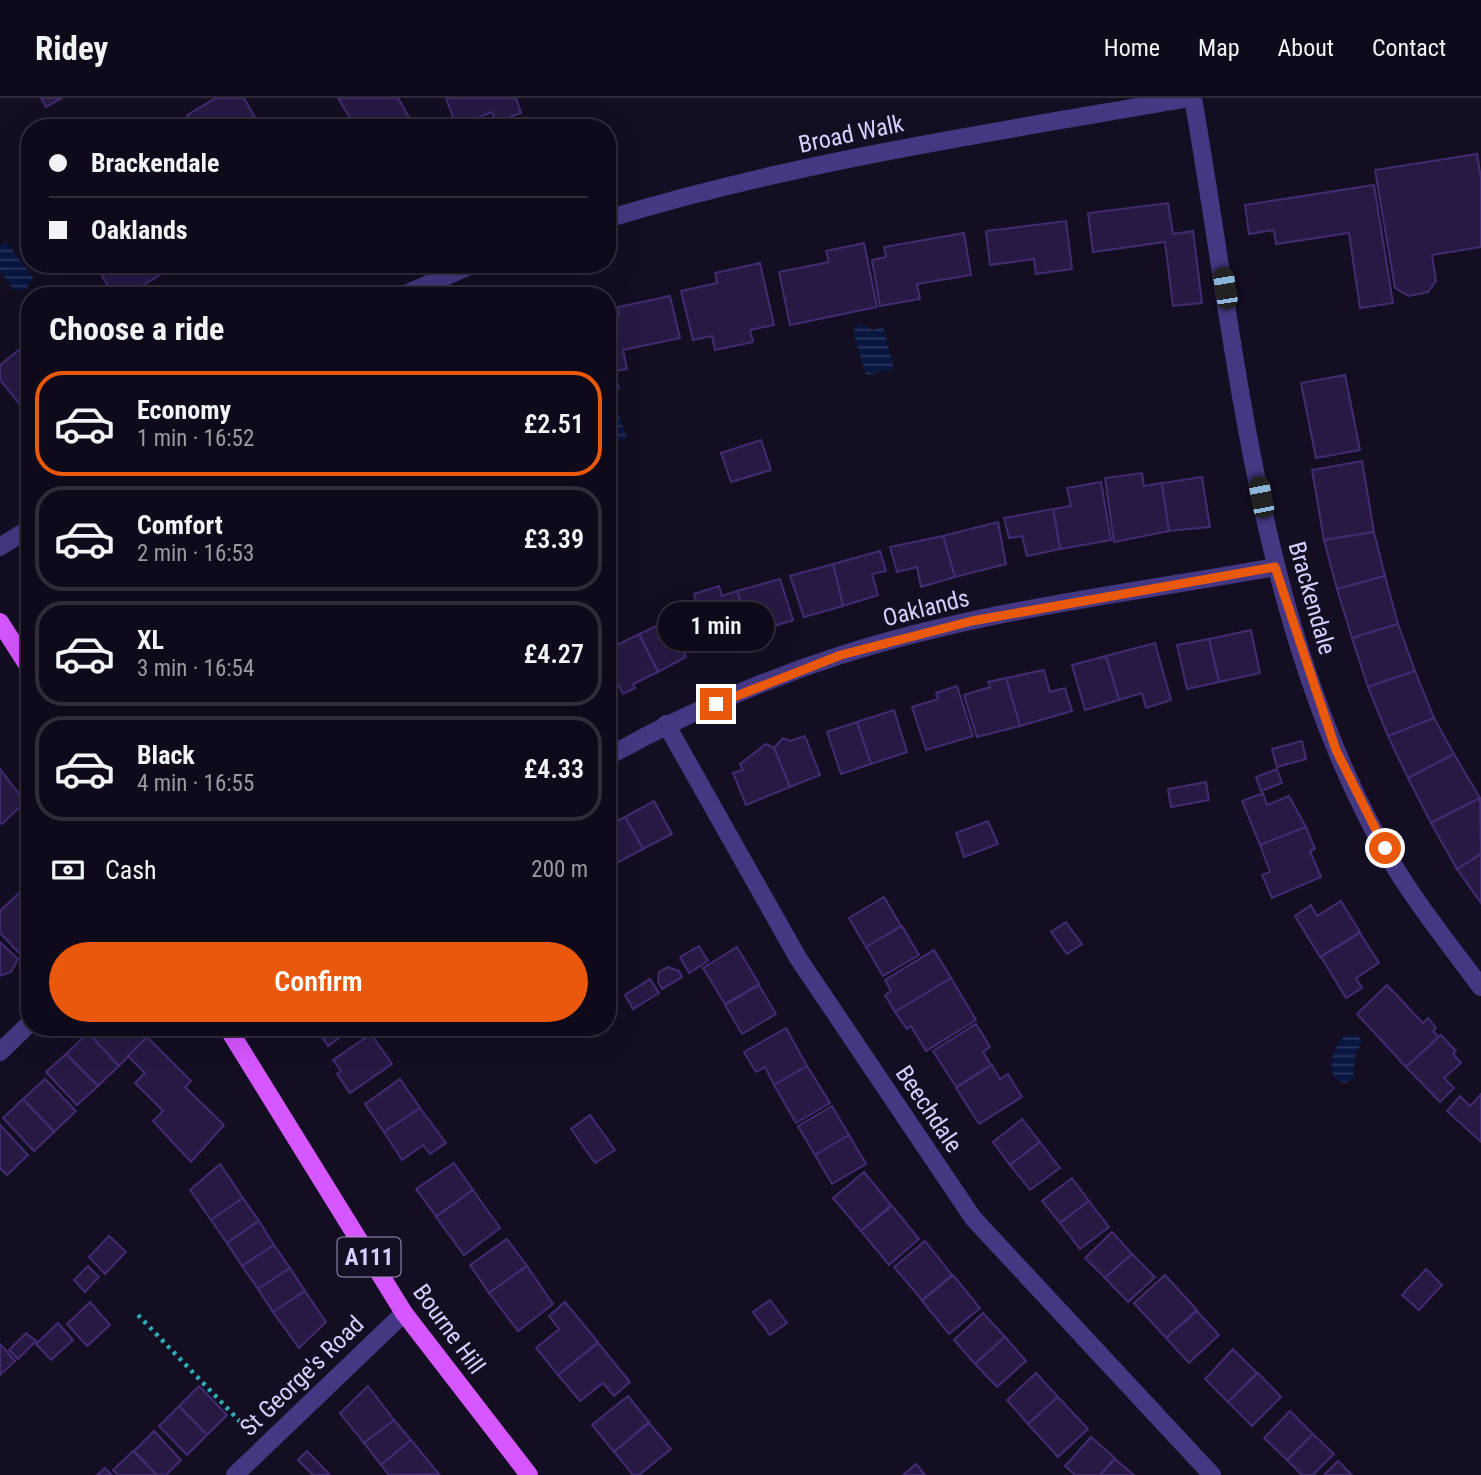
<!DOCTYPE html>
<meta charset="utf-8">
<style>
:root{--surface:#0f0a1a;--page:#1d1827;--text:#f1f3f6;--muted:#9b9aa2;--line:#2f2b39;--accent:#ea580c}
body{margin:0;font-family:"Roboto Condensed",sans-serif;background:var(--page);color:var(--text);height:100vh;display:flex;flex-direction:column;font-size:26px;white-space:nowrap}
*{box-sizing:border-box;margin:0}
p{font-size:23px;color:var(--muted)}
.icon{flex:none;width:38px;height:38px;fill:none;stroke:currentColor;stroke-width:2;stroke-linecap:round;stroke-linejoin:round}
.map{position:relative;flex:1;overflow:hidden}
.sheet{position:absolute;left:21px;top:189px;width:595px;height:749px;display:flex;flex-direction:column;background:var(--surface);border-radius:28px;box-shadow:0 7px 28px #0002,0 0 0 2px var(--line)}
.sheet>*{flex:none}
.guide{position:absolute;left:21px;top:21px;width:595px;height:154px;border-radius:28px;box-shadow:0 7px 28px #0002,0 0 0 2px var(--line);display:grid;align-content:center;height:154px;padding:0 28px;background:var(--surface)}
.end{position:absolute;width:32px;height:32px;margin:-16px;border:9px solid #ea580c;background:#fff;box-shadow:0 0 0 4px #fff}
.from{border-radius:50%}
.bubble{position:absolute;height:49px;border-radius:24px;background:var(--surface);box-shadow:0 7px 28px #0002,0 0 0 2px var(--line);font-size:23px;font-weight:600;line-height:49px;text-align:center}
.car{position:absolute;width:21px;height:42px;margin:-21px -10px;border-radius:9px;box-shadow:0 0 5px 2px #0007;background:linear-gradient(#222 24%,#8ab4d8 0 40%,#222 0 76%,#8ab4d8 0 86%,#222 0)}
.guide b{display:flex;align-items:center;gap:24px;height:66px;font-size:26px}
.guide b+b{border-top:2px solid var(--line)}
.guide i{width:18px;height:18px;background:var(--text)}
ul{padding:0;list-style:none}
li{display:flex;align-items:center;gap:21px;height:105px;margin:0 14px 10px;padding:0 14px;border:4px solid var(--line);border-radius:28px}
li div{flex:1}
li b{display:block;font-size:26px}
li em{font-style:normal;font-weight:600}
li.selected{border-color:var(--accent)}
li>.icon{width:63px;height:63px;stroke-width:1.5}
h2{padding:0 28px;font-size:32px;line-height:84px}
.pay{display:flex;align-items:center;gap:18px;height:77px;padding:0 28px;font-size:26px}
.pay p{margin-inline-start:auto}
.cta{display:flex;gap:14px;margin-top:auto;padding:14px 28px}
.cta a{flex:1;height:80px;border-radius:42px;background:var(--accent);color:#fff;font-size:28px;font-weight:600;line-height:80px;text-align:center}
header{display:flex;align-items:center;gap:42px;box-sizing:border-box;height:98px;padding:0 35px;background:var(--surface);border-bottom:2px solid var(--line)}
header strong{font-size:33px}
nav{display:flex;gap:38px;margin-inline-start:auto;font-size:24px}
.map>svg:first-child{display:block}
</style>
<header>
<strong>Ridey</strong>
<nav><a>Home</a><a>Map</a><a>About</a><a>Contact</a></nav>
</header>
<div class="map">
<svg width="1481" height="1377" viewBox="0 0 1481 1377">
<defs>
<pattern id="water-rules" width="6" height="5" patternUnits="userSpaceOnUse" patternTransform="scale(1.75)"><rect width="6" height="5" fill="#091640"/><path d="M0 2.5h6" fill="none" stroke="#2c375d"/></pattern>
</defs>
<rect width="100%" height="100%" fill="#140e23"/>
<g fill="url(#water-rules)">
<path d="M6,144L33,179L26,191L15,193L0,173V148Z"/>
<path d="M858,225L873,232L883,229L894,271L866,277L853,234Z"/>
<path d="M615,305L627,340L607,347V308Z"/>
<path d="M1346,937H1357L1362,943L1355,958L1353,982L1344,985L1336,982C1327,967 1333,949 1346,937Z"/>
</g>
<g fill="#281944" stroke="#422b70" stroke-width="2">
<path d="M41,0H62L46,9Z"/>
<path d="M216,0H244L261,30H195L187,17Z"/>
<path d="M338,0H398L415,30H340L352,23Z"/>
<path d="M446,0H516L521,15L496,24L492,14L456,28Z"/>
<path d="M1477,56L1481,80V149L1432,157L1436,183L1428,194L1409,198L1395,190L1375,72Z"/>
<path d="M1374,87L1393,205L1360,210L1349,135L1276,146L1274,132L1249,136L1245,107Z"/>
<path d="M1168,105L1173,136L1193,133L1202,205L1173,208L1165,144L1093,154L1088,115Z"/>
<path d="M1066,123L1072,171L1036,176L1034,161L990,167L986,133Z"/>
<path d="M964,135L971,177L917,186L920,201L880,208L872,162L886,159L884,149Z"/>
<path d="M864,145L877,209L790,227L779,174L829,164L826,153Z"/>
<path d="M760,165L774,227L750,232L753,244L715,252L712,238L693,242L681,193L717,185L715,175Z"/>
<path d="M95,166H178L125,198H114Z"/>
<path d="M670,198L680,240L623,252L627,271L615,273L607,245V219L619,216L618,209Z"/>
<path d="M30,243V319L0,282V267Z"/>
<path d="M607,258L619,290L607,294Z"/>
<path d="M1345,277L1360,352L1316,360L1301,285Z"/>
<path d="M761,342L771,372L731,384L721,355Z"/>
<path d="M1362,363L1374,434L1324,442L1312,372Z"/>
<path d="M1142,375L1144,388L1162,385L1169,433L1114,444L1105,380Z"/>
<path d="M1202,379L1210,429L1169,433L1162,385Z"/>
<path d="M1101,384L1111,442L1060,451L1053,411L1071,408L1067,390Z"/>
<path d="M1053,411L1060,451L1027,458L1022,438L1009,440L1004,420Z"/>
<path d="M998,424L1006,466L955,479L943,438Z"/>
<path d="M1374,434L1385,478L1337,491L1324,442Z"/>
<path d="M943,438L955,479L921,489L917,469L897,474L890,449Z"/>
<path d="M880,453L886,473L872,476L878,497L843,508L833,466Z"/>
<path d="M833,466L843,508L804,519L790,478Z"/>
<path d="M1385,478L1398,526L1352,540L1337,491Z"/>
<path d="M780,481L793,522L750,536L737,493Z"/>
<path d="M719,488L722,498L737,493L750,536L705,550L692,509L697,508L694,496Z"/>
<path d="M683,516L693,538L679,544L686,559L658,574L639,536Z"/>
<path d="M1398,526L1415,573L1368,589L1352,540Z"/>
<path d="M1251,532L1260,575L1219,584L1209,541Z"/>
<path d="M639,536L658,574L633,586L635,590L623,596L611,573L607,575V546L612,543L615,548Z"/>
<path d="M1209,541L1219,584L1187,591L1177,547Z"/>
<path d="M1155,545L1171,602L1146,610L1142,595L1119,602L1106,558Z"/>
<path d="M1106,558L1119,602L1085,612L1072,567Z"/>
<path d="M1044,572L1050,594L1065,590L1072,613L1020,628L1006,580Z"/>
<path d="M1415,573L1434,620L1388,638L1368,589Z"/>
<path d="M1006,580L1020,628L977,639L964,597L990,589L988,584Z"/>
<path d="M957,588L973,638L926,652L912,609L938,601L936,595Z"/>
<path d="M894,612L907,654L871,666L857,624Z"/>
<path d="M1434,620L1454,656L1408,680L1388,638Z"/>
<path d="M857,624L871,666L841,676L827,634Z"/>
<path d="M805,638L820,677L790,689L774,650L783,640L790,643Z"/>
<path d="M1302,643L1306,661L1277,669L1272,651Z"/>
<path d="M766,646L774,650L790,689L746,707L733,675L743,672L740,666Z"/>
<path d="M1454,656L1480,700L1431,725L1408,680Z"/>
<path d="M0,671L25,704L2,726L0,725Z"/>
<path d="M1277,671L1282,685L1261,693L1256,679Z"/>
<path d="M1206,684L1209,702L1171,709L1168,691Z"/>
<path d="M1263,695L1267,707L1289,698L1306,729L1260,747L1242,703Z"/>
<path d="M1480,700L1481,756L1457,771L1431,725Z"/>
<path d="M654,703L672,736L643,751L625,719Z"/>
<path d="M625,719L643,751L613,767L607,756V728Z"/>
<path d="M988,723L998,746L964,759L956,735Z"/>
<path d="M1306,729L1315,751L1310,753L1321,779L1272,800L1262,777L1270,774L1260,747Z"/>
<path d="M1481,756V805L1457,771Z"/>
<path d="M30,784V804L20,794Z"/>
<path d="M20,794L30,804V847L20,856L0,835V813Z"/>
<path d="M884,799L901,828L866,849L849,820Z"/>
<path d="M1341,803L1360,834L1320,859L1295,818L1311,807L1317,818Z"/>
<path d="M1066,824L1082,846L1067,856L1051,834Z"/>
<path d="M902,828L919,857L883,878L866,849Z"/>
<path d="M1360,835L1379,865L1356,880L1362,890L1346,900L1321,859Z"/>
<path d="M0,844L18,861L11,874L0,878Z"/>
<path d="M699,848L708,863L689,875L680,859Z"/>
<path d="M737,849L759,886L725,906L703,870Z"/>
<path d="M934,852L951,880L895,914L885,897L891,893L885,882Z"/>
<path d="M668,869L679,873L682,879L662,891L658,883L659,874Z"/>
<path d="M951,880L976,922L926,953L911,928L907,931L895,914Z"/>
<path d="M650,881L659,895L633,911L625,897Z"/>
<path d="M759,887L776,916L742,936L725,907Z"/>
<path d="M1387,887L1423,925L1428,920L1436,930L1433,933L1439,939L1406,969L1357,916Z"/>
<path d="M976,926L990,949L983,954L991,967L956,989L933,953Z"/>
<path d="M94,929H138L147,939L119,968L88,935Z"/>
<path d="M315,929H354L328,948Z"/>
<path d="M786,930L807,968L774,987L765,969L756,974L744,954Z"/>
<path d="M88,935L119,968L98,988L66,956Z"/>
<path d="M371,936L392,966L350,995L337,976L341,973L333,962Z"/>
<path d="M1441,937L1456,953L1453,956L1461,965L1444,980L1454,990L1440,1004L1406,969Z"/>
<path d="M147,939L191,983L185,989L224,1027L191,1064L153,1023L163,1013L135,985L145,975L128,958Z"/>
<path d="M66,956L98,988L77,1007L46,974Z"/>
<path d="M992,967L1000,981L1008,976L1022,999L979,1026L956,990Z"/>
<path d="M807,968L830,1005L796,1025L774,987Z"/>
<path d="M45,981L76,1013L54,1034L23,1001Z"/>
<path d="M400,981L420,1010L384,1034L365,1006Z"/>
<path d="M1481,996V1044L1447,1013L1460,998L1470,1008Z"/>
<path d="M23,1001L54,1034L34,1053L3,1020Z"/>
<path d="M832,1008L849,1037L815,1057L798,1028Z"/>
<path d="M420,1010L446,1045L430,1056L423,1047L402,1062L384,1034Z"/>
<path d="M590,1017L615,1052L595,1065L571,1031Z"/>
<path d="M1022,1021L1040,1044L1010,1067L993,1044Z"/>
<path d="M0,1027L28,1057L7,1077L0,1070Z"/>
<path d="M849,1037L866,1066L832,1086L815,1057Z"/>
<path d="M1040,1044L1060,1070L1030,1092L1010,1067Z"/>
<path d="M454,1065L473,1092L436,1118L416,1091Z"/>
<path d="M220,1066L243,1100L211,1122L190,1092Z"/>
<path d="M864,1074L891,1107L861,1133L833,1100Z"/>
<path d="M1072,1080L1089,1103L1060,1125L1042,1103Z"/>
<path d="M473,1092L500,1130L464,1157L436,1119Z"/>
<path d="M243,1100L259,1123L227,1145L211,1122Z"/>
<path d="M1089,1103L1109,1129L1080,1151L1060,1125Z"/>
<path d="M892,1108L919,1141L889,1167L861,1133Z"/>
<path d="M259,1123L274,1147L242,1168L227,1145Z"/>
<path d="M1112,1134L1132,1156L1105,1180L1085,1160Z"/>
<path d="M109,1138L126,1154L105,1176L89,1159Z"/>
<path d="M507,1141L527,1168L489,1195L470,1167Z"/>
<path d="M925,1143L952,1177L922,1202L894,1169Z"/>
<path d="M274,1147L290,1170L258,1191L242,1168Z"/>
<path d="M1132,1156L1155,1179L1128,1204L1105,1180Z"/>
<path d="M88,1168L99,1179L85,1194L74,1182Z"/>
<path d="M527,1168L553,1206L518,1233L489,1195Z"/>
<path d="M290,1170L305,1193L273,1214L258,1191Z"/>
<path d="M1426,1171L1442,1187L1419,1212L1402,1197Z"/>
<path d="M953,1177L980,1210L949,1236L922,1203Z"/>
<path d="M1165,1177L1197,1212L1166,1240L1134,1205Z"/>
<path d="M305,1193L326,1224L299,1250L273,1214Z"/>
<path d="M770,1202L787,1225L770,1237L753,1214Z"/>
<path d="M90,1204L110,1227L87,1248L67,1226Z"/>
<path d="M565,1204L598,1244L558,1277L536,1250L559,1231L549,1218Z"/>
<path d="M1197,1213L1219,1237L1189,1265L1166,1240Z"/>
<path d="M983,1215L1005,1239L975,1266L954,1242Z"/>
<path d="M58,1225L73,1242L51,1262L36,1246Z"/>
<path d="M26,1235L36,1243L18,1261L9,1252Z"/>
<path d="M1005,1239L1026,1263L997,1289L975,1266Z"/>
<path d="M598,1245L630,1284L614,1298L603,1285L580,1303L558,1277Z"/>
<path d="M0,1246L15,1263L0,1277Z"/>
<path d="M1233,1251L1257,1275L1228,1304L1205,1281Z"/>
<path d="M1036,1275L1058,1299L1028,1326L1007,1302Z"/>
<path d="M1258,1275L1281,1299L1252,1328L1228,1304Z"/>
<path d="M199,1288L227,1317L207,1337L179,1308Z"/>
<path d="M368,1288L394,1322L364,1345L340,1315Z"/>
<path d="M628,1298L649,1324L614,1354L592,1327Z"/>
<path d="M1058,1299L1088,1331L1058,1359L1028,1326Z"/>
<path d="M179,1308L207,1337L187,1357L159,1328Z"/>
<path d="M1290,1313L1313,1336L1287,1362L1264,1340Z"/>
<path d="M394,1322L411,1342L381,1367L364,1345Z"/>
<path d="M649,1325L671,1351L639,1377H633L614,1354Z"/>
<path d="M154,1333L181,1362L166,1377H157L134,1353Z"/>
<path d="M1313,1336L1334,1356L1313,1377H1302L1287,1362Z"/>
<path d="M1091,1339L1115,1360L1100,1377H1075L1065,1368Z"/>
<path d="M411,1342L439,1376L389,1377L381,1367Z"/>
<path d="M133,1353L157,1377H118L113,1372Z"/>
<path d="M307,1353L330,1377H313L298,1362Z"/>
<path d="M1115,1361L1134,1377H1100Z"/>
<path d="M1338,1363L1352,1377H1324Z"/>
<path d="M916,1366L925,1377H903Z"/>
<path d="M105,1370L112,1377H97Z"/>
</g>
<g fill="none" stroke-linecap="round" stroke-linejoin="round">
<path stroke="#2dacb5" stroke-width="4.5" stroke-dasharray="3.5 5" stroke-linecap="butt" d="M138,1217L249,1333"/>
<g stroke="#453882" stroke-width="18">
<path d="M1193,0C1236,245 1255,503 1371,727C1400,785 1442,837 1481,889"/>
<path d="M607,121C797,63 995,34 1190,0"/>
<path d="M401,198L474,166"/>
<path d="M0,449L30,430"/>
<path d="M666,626L798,860L973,1120L1212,1377"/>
<path d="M607,659C679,619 763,582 841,557C981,512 1131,495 1275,469"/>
<path d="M0,954L30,925"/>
<path d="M235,1377L404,1215"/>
</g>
<g stroke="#d656ff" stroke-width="18">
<path d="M0,524L30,571"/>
<path d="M227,929L404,1215L529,1377"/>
</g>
</g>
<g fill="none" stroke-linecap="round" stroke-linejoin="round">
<path stroke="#ea580c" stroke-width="9" d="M716,606L841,557L972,523L1275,469L1336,652L1385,750"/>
</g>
<g text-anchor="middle" stroke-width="5" stroke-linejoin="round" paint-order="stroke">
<rect fill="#140e23" stroke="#9f95bd" stroke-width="2" x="337.5" y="1139.5" width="63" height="39" rx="5"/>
<g font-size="23" font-weight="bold" fill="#dbcfff">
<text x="369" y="1167">A111</text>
</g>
<g font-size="24" fill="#dbcfff" stroke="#140e23">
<text transform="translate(851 36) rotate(-12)" y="8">Broad Walk</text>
<text transform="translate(1312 500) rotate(74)" y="8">Brackendale</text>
<text transform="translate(926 510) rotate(-14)" y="8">Oaklands</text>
<text transform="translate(929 1011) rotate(56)" y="8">Beechdale</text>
<text transform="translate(449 1231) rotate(54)" y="8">Bourne Hill</text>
<text transform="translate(302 1278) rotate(-44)" y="8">St George's Road</text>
</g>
</g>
</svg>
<i class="end from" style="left:1385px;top:750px"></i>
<i class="end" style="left:716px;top:606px"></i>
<div class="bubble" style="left:658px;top:504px;width:116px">1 min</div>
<i class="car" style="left:1225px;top:190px;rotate:351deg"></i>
<i class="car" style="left:1261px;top:399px;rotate:349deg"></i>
<div class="guide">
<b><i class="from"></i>Brackendale</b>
<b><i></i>Oaklands</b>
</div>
<section class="sheet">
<h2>Choose a ride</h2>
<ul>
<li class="selected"><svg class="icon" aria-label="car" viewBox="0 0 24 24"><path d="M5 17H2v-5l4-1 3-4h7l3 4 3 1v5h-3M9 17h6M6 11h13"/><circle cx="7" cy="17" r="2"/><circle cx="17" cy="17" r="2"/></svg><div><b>Economy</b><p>1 min · 16:52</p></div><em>£2.51</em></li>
<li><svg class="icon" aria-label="car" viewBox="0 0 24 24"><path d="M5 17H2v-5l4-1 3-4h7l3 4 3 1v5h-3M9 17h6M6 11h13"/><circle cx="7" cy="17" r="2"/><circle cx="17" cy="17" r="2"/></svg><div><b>Comfort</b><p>2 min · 16:53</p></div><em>£3.39</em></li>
<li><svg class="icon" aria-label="car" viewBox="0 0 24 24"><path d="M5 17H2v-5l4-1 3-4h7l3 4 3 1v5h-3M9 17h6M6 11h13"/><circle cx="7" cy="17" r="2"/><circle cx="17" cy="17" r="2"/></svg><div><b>XL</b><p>3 min · 16:54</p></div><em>£4.27</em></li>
<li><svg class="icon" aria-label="car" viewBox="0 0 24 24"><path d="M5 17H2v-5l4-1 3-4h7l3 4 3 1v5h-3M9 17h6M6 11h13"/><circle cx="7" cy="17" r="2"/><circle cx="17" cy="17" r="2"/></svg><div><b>Black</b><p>4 min · 16:55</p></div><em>£4.33</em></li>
</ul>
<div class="pay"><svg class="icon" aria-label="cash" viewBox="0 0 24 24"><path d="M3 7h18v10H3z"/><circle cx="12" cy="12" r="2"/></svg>Cash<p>200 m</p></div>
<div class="cta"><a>Confirm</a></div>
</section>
</div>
